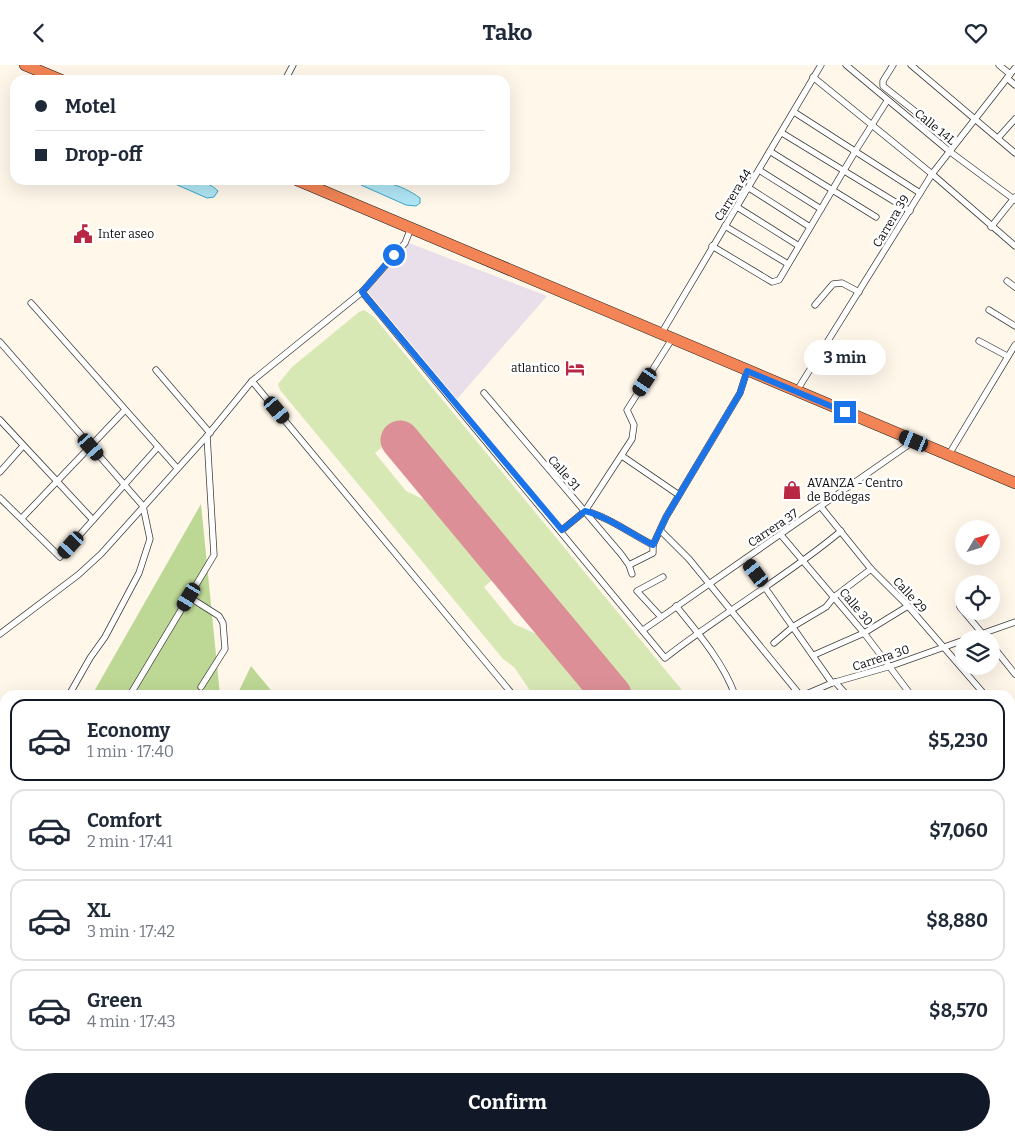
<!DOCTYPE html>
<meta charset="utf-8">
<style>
:root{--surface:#fff;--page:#f2f2f3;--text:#1f2937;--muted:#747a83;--line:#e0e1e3;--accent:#111827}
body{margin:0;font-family:Bitter,serif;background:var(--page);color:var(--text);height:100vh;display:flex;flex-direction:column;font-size:19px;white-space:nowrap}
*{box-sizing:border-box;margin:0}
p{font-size:16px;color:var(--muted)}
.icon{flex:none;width:28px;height:28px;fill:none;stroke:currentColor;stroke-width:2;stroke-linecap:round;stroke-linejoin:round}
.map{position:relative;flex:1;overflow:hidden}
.side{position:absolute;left:0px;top:625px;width:1015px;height:451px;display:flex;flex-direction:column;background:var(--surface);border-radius:15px 15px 0 0;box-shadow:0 5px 20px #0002}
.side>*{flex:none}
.top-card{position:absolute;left:10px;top:10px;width:500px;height:110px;border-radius:15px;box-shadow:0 5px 20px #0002;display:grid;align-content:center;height:110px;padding:0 25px;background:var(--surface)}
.needle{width:32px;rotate:52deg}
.tools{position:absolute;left:955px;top:455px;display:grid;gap:10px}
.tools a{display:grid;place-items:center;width:45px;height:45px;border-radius:50%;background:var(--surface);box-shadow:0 5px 20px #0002;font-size:25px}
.end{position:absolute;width:22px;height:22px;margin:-11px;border:6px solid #1a73e8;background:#fff;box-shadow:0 0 0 2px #fff}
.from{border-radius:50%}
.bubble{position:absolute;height:35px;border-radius:18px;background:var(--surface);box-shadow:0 5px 20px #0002;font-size:16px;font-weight:700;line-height:35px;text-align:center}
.car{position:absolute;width:15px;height:30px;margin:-15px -8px;border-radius:6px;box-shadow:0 0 4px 1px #0007;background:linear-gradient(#222 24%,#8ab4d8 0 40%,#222 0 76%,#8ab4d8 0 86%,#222 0)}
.top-card b{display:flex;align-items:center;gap:18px;height:48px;font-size:19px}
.top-card b+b{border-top:1px solid var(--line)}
.top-card i{width:12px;height:12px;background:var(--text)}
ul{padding:9px 0 0;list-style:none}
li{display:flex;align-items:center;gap:15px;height:82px;margin:0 10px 8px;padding:0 15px;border:2px solid var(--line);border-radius:15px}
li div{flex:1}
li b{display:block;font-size:19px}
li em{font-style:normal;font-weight:700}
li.current{border-color:var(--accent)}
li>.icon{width:45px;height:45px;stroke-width:1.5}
.action{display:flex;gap:10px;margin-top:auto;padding:10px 25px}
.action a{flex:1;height:58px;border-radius:30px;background:var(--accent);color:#fff;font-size:20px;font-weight:700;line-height:58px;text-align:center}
header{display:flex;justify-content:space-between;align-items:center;height:65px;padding:0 25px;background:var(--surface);font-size:22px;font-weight:700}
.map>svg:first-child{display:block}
</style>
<header><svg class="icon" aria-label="back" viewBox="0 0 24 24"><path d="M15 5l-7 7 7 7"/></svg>Tako<svg class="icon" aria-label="heart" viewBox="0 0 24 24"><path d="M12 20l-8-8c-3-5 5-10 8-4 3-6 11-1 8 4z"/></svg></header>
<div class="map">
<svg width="1015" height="1076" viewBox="0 0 1015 1076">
<rect width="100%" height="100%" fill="#fff7ea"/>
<path fill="#e8dfea" d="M409,178L547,231L457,334L367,226Z"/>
<g fill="#d7e8b5">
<path d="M364,245L374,252L686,630H630L407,362L375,388L406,426L440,442L496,512L484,522L514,559L550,575L596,630H533L514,602L503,594L280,325L278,319L292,302L359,247Z"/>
<path d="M1010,1022L1015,1028V1076H1000L996,1071H1010Z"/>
<path d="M899,1071H963L967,1076H903Z"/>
</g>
<g fill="#bdd895">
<path d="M201,439L220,630H92Z"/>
<path d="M251,601L275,630H237Z"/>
<path d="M5,783V924L0,919V792Z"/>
</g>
<path fill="#e7efc7" d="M1010,850L1015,856V929L1010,924Z"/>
<g fill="#b0e6f5" stroke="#38a7ca">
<path d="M166,115C184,115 204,112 218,126L214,132L207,133Z"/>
<path d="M357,115C381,115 401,119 420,133V138L416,141L406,140L361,120Z"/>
</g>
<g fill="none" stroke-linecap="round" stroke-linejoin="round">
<g stroke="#dc8f97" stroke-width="39">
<path d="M400,375L612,630"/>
<path d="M978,1071L982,1076"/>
</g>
<g stroke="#3e3e3e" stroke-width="7">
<g id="street">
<path d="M846,0L949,86L1015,135"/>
<path d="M893,0L883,16V21L955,78"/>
<path d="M911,0L1015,88"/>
<path d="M999,0L1010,9"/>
<path d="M813,12L932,109L1015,181"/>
<path d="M1007,13L1015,20"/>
<path d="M285,15L293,0"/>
<path d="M794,47L920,128"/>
<path d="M782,68L910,146"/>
<path d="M998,73L1015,54"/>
<path d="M771,87L876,152"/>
<path d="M759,105L821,144"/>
<path d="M749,123L810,162"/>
<path d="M737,142L799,181"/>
<path d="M725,161L788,199"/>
<path d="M991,162L1015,132"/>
<path d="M712,181L772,217L779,215L856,85L887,36"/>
<path d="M1007,216L1015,222"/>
<path d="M362,227L665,593C722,548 785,513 841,466"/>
<path d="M31,238L177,403"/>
<path d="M815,240L833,219L842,218L859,227"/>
<path d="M989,245L1015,261"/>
<path d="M661,269L821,0"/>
<path d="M979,276L1007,291"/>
<path d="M0,277L143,441L150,474L139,508L105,572L90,593L69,630"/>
<path d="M156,305L210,368"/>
<path d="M252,316L513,630"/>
<path d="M796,327L932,109L1015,3"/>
<path d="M484,328L621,489L629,500L632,509"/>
<path d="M0,355L93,455"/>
<path d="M622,391L679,430"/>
<path d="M948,391L1015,280"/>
<path d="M0,407L23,381"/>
<path d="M0,433L60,492L158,382"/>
<path d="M821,442L871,504L908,541L985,630"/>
<path d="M585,446C609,452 631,469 653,480"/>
<path d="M22,453L124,346"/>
<path d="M562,465L585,446L632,374L634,360L627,345L672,274"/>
<path d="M661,466L689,494L800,630"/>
<path d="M781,470L864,568L911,630"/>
<path d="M745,494L832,618"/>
<path d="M629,500L653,488V480L666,452L740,328L747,306"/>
<path d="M189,532L219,551L223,558L225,584L201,622"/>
<path d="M676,541C698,568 723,597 735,630"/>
<path d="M960,542L987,574"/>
<path d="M661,552L637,526L663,512"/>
<path d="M643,565L914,376"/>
<path d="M0,569L78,510L101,489L207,371L252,316L362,227L405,178L411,163"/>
<path d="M967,574L1015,557"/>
<path d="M774,578L794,561L826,542L834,532L871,504"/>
<path d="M991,579L1015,609"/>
<path d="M814,590L864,568L908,541"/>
<path d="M835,617L847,630"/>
<path d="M130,630L214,490L207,371"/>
<path d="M804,630L832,618L891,601L964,575"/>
<path d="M1010,659L1015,664"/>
<path d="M1010,695L1015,693"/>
<path d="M1010,746L1015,743"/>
<path d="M0,758L5,746"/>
<path d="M1010,771L1015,778"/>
<path d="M1010,833L1015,827"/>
<path d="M1010,848L1015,852"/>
<path d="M0,857L5,848"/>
<path d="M0,942L5,946"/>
<path d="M1010,953L1015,951"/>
<path d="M1010,974L1015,981"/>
<path d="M0,1004L5,1003"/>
<path d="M152,1071L158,1076"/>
<path d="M850,1071L857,1076"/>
<path d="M879,1071L883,1076"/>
<path d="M242,1076L244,1071"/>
</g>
</g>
<g stroke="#1c1c1c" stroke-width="12">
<g id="highway">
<path d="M25,0L61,15"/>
<path d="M297,115L1015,418"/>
</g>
</g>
<use href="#street" stroke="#fff" stroke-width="5.5"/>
<use href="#highway" stroke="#f28455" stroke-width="11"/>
</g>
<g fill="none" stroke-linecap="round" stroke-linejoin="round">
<path stroke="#1a73e8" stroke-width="6" d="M394,190L362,227L562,465L585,446C609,452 631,469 653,480L666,452L740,328L747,306L845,347"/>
</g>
<defs>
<g id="civic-bare" transform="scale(1.5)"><path d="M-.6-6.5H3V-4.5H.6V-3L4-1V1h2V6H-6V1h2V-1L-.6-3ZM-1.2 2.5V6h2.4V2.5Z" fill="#b82744" stroke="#fff" stroke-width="2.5" paint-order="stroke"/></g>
<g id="hotel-bare" transform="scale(1.5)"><path d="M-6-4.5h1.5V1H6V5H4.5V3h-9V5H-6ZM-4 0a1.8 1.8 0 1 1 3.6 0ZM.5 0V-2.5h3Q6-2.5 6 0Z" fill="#b82744" stroke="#fff" stroke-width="2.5" paint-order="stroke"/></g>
<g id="shop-bare" transform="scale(1.5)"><path d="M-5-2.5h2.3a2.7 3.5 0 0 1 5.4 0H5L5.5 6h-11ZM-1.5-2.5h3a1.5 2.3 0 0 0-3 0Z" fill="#b82744" stroke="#fff" stroke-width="2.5" paint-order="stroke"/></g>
</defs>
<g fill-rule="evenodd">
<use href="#civic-bare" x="83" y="169"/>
<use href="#hotel-bare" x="575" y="303"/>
<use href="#shop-bare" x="792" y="425"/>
</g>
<g text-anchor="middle" stroke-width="5" stroke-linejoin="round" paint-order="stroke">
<g font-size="12" fill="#0b0b0b" stroke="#fff">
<text transform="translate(935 62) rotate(39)" y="4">Calle 14L</text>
<text transform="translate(733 130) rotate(-58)" y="4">Carrera 44</text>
<text transform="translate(891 156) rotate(-59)" y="4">Carrera 39</text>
<text transform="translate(564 408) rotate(49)" y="4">Calle 31</text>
<text transform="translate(773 463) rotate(-34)" y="4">Carrera 37</text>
<text transform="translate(910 530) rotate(47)" y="4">Calle 29</text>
<text transform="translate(856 542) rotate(50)" y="4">Calle 30</text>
<text transform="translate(881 593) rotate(-18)" y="4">Carrera 30</text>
</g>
<g font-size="12" fill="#0b0b0b" stroke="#fff" text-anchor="start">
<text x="98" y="173">Inter aseo</text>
<text x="560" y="307" text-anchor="end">atlantico</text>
<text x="807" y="422">AVANZA - Centro<tspan x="807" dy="14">de Bodegas</tspan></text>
</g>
</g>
</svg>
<div class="tools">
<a><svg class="needle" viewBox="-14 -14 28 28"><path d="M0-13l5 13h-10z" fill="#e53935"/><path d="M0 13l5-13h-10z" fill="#747a83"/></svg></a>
<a><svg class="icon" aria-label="locate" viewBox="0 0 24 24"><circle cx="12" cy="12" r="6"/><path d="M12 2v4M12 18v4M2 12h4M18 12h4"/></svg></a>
<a><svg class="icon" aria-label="layers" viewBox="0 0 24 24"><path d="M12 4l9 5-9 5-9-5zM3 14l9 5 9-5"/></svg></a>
</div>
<i class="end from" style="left:394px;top:190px"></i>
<i class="end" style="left:845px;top:347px"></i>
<div class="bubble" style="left:804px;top:275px;width:82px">3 min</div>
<i class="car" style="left:645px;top:317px;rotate:213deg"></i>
<i class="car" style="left:277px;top:345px;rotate:140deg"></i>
<i class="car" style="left:914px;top:376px;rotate:293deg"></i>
<i class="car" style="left:91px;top:382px;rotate:139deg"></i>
<i class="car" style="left:71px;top:480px;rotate:222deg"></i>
<i class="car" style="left:756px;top:508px;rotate:323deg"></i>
<i class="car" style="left:189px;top:532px;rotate:211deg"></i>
<div class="top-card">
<b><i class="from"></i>Motel</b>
<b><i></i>Drop-off</b>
</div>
<section class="side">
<ul>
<li class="current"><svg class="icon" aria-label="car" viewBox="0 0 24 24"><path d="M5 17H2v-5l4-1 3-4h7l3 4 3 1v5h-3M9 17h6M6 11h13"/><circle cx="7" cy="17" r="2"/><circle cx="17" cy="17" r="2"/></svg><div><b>Economy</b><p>1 min · 17:40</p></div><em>$5,230</em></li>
<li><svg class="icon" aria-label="car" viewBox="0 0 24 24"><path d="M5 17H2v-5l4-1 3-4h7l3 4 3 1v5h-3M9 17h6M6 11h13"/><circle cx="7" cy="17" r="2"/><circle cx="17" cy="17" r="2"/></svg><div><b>Comfort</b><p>2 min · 17:41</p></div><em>$7,060</em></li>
<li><svg class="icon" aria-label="car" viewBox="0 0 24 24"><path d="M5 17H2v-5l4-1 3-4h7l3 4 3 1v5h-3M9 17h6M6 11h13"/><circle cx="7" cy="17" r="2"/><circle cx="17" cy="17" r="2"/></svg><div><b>XL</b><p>3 min · 17:42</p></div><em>$8,880</em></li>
<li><svg class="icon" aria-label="car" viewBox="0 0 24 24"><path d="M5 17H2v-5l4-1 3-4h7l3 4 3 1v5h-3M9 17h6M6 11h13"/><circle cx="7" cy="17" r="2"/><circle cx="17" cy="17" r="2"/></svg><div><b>Green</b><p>4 min · 17:43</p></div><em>$8,570</em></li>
</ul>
<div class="action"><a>Confirm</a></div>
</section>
</div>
